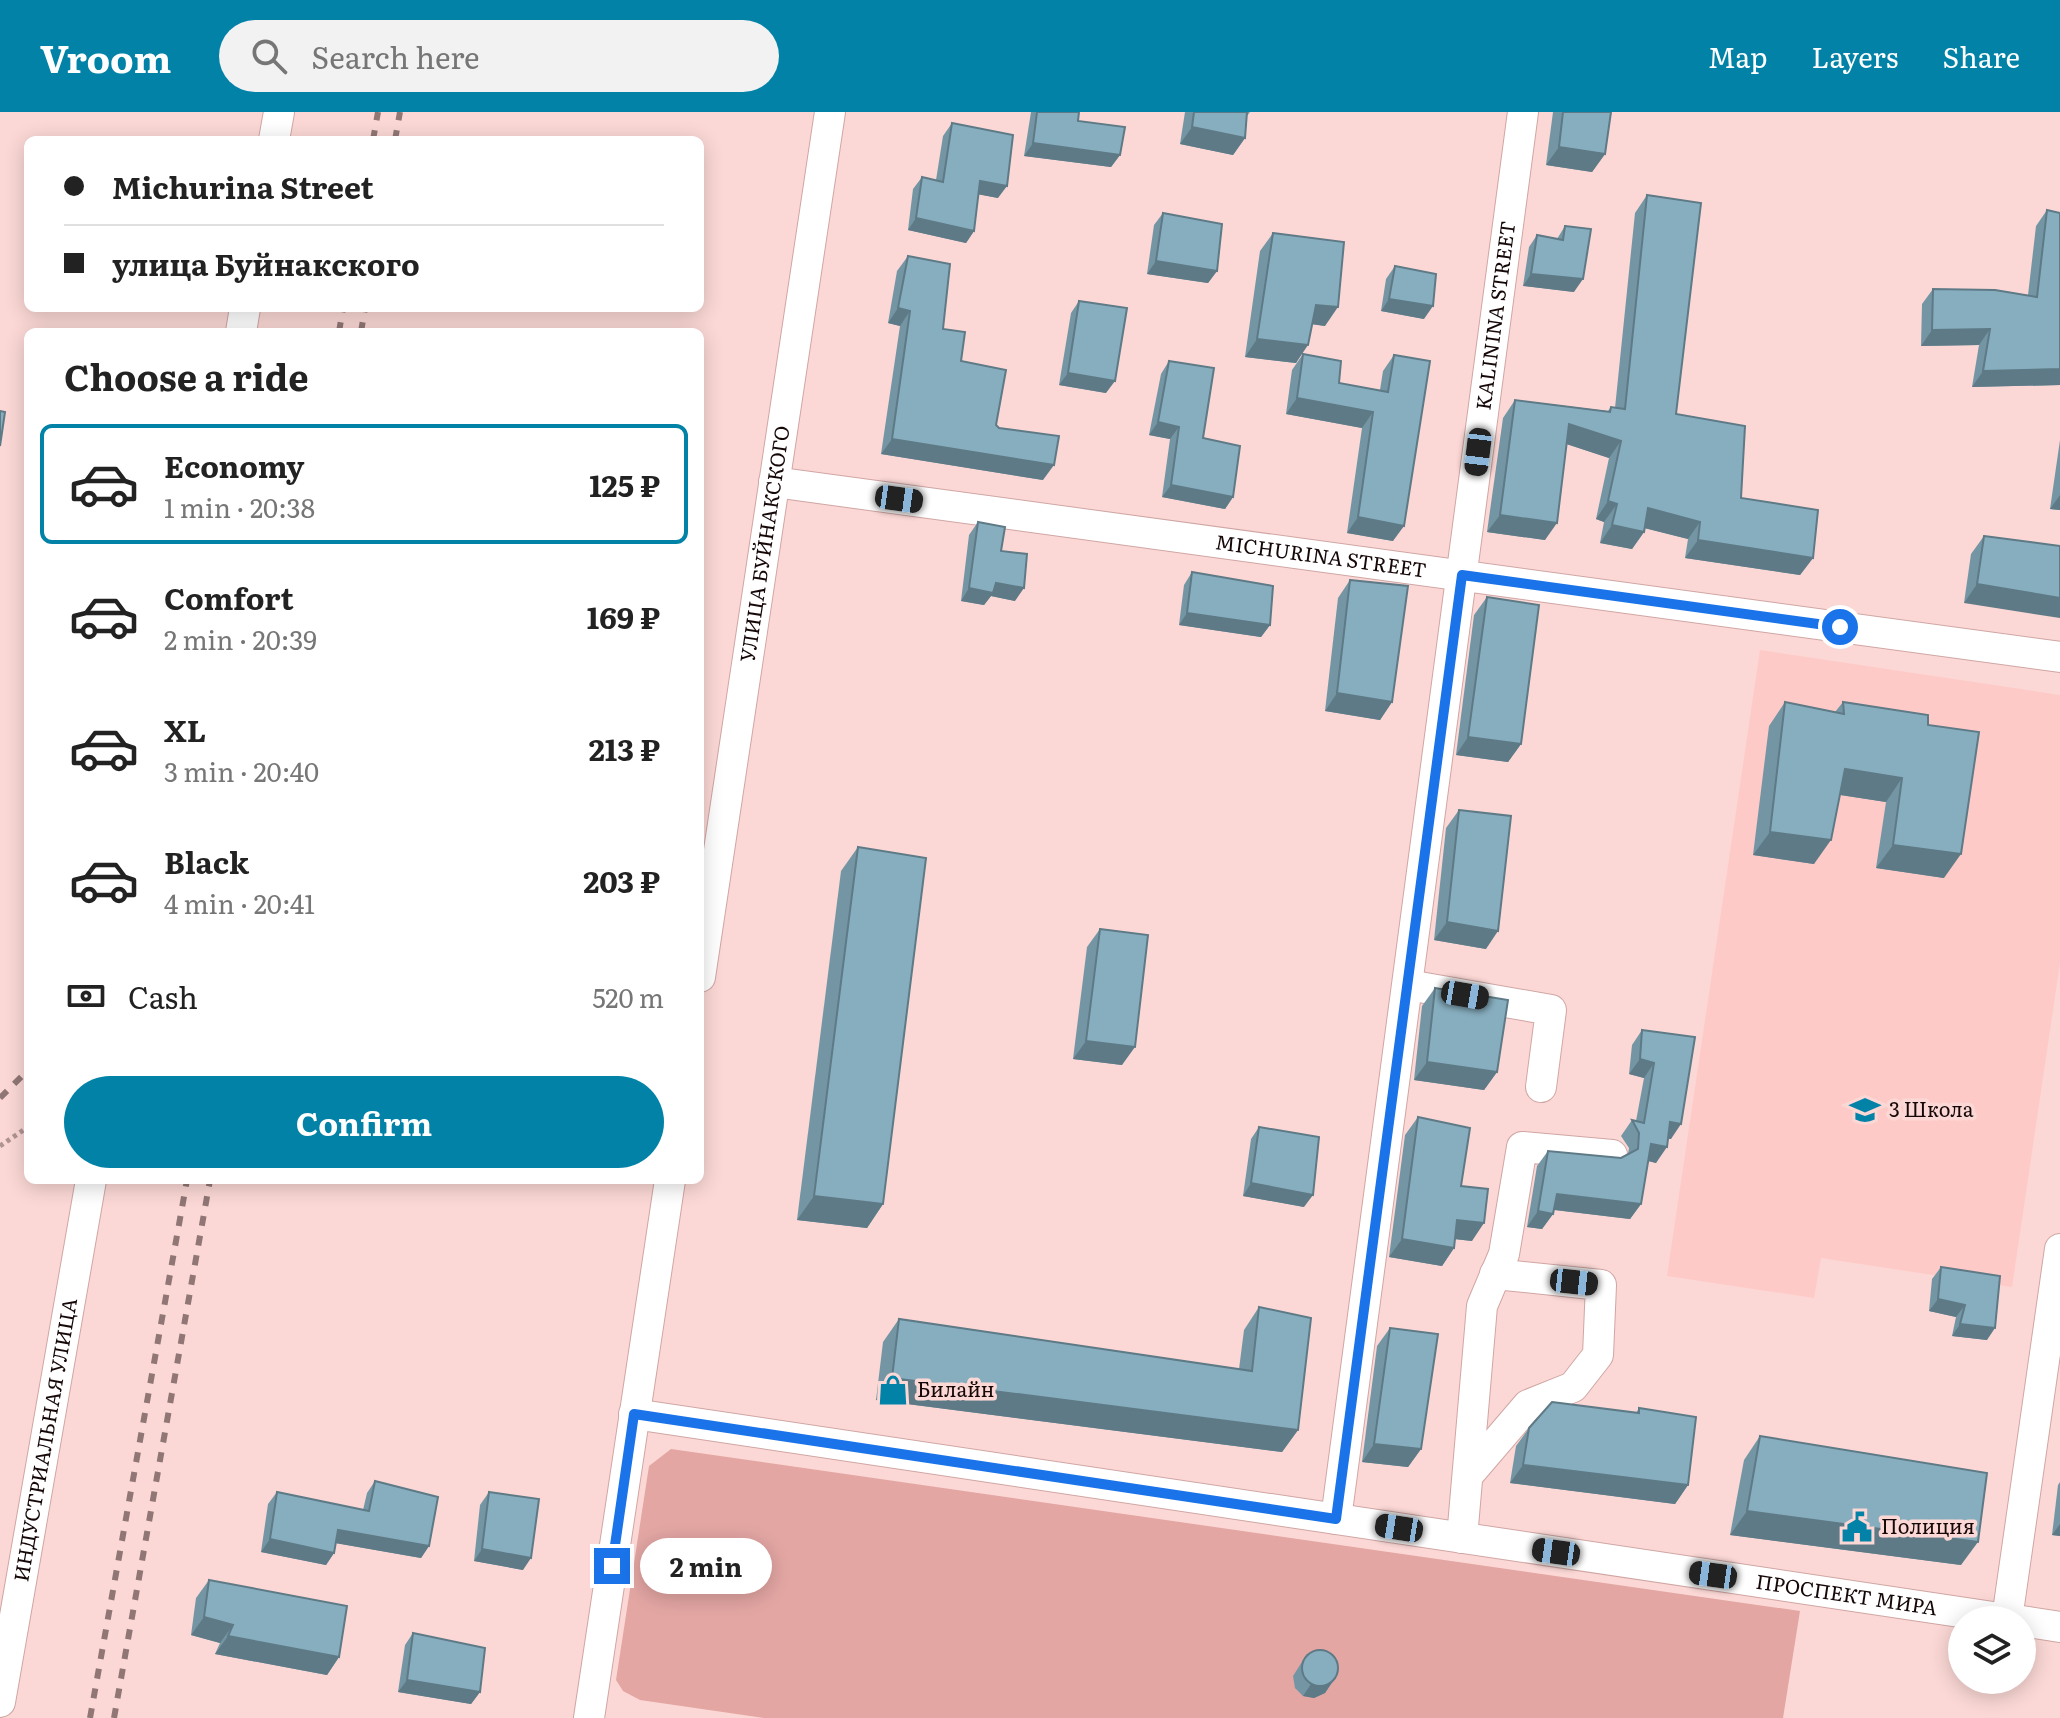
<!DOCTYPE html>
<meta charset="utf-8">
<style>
:root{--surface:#fff;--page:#f2f2f2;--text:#222;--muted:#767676;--line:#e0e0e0;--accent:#0282a7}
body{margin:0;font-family:Literata,serif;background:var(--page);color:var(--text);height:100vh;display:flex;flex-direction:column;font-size:30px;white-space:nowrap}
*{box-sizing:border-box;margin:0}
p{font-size:26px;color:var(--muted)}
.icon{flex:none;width:44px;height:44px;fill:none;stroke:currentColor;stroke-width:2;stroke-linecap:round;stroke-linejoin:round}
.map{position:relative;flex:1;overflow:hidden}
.sheet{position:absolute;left:24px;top:216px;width:680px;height:856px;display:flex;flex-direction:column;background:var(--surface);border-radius:12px;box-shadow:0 4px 20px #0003}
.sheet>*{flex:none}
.hud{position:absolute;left:24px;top:24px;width:680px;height:176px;border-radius:12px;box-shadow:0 4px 20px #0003;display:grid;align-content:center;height:176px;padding:0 40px;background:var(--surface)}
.buttons{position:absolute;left:1948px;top:1494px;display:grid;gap:16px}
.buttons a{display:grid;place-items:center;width:88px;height:88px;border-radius:50%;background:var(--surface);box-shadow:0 4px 20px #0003;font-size:40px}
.end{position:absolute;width:36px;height:36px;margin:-18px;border:10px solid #1a73e8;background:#fff;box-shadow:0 0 0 4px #fff}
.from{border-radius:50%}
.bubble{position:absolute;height:56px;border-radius:28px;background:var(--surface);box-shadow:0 4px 20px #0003;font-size:26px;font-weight:700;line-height:56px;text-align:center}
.car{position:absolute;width:24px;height:48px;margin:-24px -12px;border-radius:10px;box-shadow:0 0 6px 2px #0007;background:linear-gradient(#222 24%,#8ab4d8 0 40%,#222 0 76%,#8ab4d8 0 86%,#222 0)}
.hud b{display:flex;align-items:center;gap:28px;height:76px;font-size:30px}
.hud b+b{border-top:2px solid var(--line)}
.hud i{width:20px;height:20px;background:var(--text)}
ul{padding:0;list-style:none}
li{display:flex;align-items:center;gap:24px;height:120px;margin:0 16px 12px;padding:0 24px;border:4px solid transparent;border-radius:12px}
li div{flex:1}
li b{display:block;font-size:30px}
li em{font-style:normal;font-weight:700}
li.on{border-color:var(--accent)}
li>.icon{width:72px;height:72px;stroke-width:1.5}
h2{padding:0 40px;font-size:36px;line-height:96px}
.pay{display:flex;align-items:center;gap:20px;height:88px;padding:0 40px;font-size:30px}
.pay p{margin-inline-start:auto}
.action{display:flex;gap:16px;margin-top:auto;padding:16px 40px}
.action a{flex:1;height:92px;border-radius:48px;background:var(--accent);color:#fff;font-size:32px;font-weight:700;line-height:92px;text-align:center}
header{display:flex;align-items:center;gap:48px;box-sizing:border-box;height:112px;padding:0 40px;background:var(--accent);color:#fff}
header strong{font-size:38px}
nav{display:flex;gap:44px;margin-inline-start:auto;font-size:28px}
.search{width:560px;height:72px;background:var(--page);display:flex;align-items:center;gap:20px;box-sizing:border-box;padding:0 28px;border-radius:44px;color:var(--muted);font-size:30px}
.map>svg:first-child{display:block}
</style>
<header>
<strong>Vroom</strong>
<div class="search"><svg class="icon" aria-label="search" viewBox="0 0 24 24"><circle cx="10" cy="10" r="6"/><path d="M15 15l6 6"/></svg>Search here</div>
<nav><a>Map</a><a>Layers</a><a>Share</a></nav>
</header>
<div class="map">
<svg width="2060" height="1606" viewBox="0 0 2060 1606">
<rect width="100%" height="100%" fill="#fbd8d5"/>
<path fill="#fecac7" d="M1760,538L2060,583V851L2012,1175L1821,1146L1814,1186L1667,1164Z"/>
<path fill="#e3a6a3" d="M671,1337L1800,1499L1783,1606H764L640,1588L623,1579L616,1568L649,1354Z"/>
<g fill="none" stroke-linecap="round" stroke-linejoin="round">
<g stroke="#d0a6a4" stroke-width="32">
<g id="minor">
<path d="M274,28L279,0"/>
<path d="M241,220L245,196"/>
<path id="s1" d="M774,370L2060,545"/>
<path id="s2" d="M700,865L830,0"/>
<path d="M1408,873L1551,898L1541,975"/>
<path id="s3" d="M634,1302L2013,1508"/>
<path d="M1469,1362L1528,1293L1573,1275L1598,1243L1601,1173L1495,1162"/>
<path id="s4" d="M1336,1407L1523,0"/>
<path d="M1462,1426L1482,1194L1504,1142L1522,1035L1612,1043"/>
<path d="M2007,1507L2060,1137"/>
<path d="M2022,1509L2060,1515"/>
<path id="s5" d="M0,1590L91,1068"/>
<path d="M589,1606L670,1068"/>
</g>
</g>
<path stroke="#b09492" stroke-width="5" stroke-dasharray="4 4" stroke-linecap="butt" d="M0,1034L28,1015"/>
<use href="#minor" stroke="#fff" stroke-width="30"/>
<g stroke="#907776" stroke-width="6" stroke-dasharray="10 10" stroke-linecap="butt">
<path d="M373,28L378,0"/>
<path d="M395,28L400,0"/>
<path d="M339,220L343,196"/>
<path d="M361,220L365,196"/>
<path d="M0,986L28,958"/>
<path d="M90,1606L187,1068"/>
<path d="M114,1606L210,1068"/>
</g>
</g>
<g fill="#7496a4">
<path d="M1031,0H1079L1078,9L1120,43L1111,55L1024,44Z"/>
<path d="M1185,0H1250L1247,4L1245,26L1233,43L1180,32Z"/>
<path d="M1553,0H1611L1605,42L1592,60L1546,53Z"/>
<path d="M952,11L998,86L978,82L974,119L966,131L908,118L913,77L922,65L936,68L943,24Z"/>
<path d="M1647,83L1676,302L1741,386L1813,446L1800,463L1685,446L1688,427L1645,416L1644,420L1632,437L1600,431L1604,410L1596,407L1609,346L1567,332L1545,428L1487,420L1503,306L1515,288L1608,299L1611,295L1615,296L1635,101Z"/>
<path d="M2047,98L2060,273L1972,275L1979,233L1921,234L1922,192L1933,177L2028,183L2036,114Z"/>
<path d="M1163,101L1217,159L1208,171L1147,162L1154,113Z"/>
<path d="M1565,114L1574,180L1523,174L1529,135L1537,123L1557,127Z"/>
<path d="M1273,121L1325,214L1312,212L1296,251L1245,245L1260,139Z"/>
<path d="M908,144L943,217L996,313L1043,368L881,342L900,214L888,211L897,159Z"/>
<path d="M1395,154L1424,207L1381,199L1386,167Z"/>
<path d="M1079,189L1106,281L1059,273L1071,201Z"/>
<path d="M1303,242L1339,271L1380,278L1383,259L1394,243L1393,429L1347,421L1362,316L1286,302L1292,258Z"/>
<path d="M1169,249L1203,326L1233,385L1225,397L1162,385L1170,327L1149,323L1161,262Z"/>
<path d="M2060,328V398L2050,397Z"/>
<path d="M978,410L1001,439L1015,489L991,484L984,493L961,489L969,423Z"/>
<path d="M1984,424L2060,434L1964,491L1971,442Z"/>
<path d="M1192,460L1270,513L1261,525L1179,513L1184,473Z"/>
<path d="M1350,468L1392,590L1380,608L1325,599L1338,486Z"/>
<path d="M1487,485L1521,632L1508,650L1456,643L1474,503Z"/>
<path d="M1785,590L1835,600L1843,590L1928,613L1944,766L1876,756L1886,690L1840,683L1814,752L1753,743L1769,614Z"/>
<path d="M1459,698L1486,837L1434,828L1446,716Z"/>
<path d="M858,735L883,1092L867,1116L797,1108L841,759Z"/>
<path d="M1100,817L1122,953L1073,947L1087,835Z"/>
<path d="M1435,876L1497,960L1484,978L1414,968L1422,894Z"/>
<path d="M1642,918L1695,925L1671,1027H1668L1656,1051L1648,1049L1641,1092L1630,1107L1554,1098L1553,1102L1542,1117L1527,1115L1537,1054L1548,1039L1621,1046L1628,1042L1629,1036L1621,1024L1632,1008L1636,1009L1644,966L1629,962L1632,933Z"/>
<path d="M1418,1005L1461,1074L1472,1129L1455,1127L1454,1136L1442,1154L1389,1145L1405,1023Z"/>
<path d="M1259,1015L1304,1095L1243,1084L1251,1027Z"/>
<path d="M1941,1155L1987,1228L1952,1224L1956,1205L1929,1199L1932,1167Z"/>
<path d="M1259,1195L1298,1318L1282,1340L876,1288L883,1230L899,1207L1239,1257L1244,1218Z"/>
<path d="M1390,1216L1421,1337L1408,1355L1362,1350L1377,1234Z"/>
<path d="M1639,1296L1688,1373L1675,1392L1510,1371L1516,1334L1529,1316L1636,1301Z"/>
<path d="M1760,1324L1961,1453L1730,1423L1744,1348Z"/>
<path d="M375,1369L429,1434L421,1446L336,1431L334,1441L326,1453L261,1440L268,1392L277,1380L363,1398L367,1381Z"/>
<path d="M2060,1370V1424L2052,1423L2058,1373Z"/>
<path d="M489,1380L523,1458L474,1449L480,1393Z"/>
<path d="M209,1468L339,1545L327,1563L215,1542L220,1531L191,1523L196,1486Z"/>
<path d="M413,1521L480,1580L471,1592L398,1580L405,1533Z"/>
<path d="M1307,1542L1333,1569L1325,1581L1314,1586L1303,1584L1295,1576L1293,1564Z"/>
</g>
<g fill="#5e7a86">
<path d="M1192,15L1245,26L1233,43L1180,32Z"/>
<path d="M1033,31L1120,43L1111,55L1024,44Z"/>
<path d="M1559,35L1605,42L1592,60L1546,53Z"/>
<path d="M980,69L1007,74L998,86L971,81Z"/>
<path d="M916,106L974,119L966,131L908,118Z"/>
<path d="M1156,149L1217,159L1208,171L1147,162Z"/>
<path d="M1531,162L1583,167L1574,180L1523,174Z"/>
<path d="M1389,187L1433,194L1424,207L1381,199Z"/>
<path d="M1316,193L1338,195L1325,214L1303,211Z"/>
<path d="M898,196L910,199L900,214L888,211Z"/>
<path d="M1990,217L1979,233L1921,234L1932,218Z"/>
<path d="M1257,227L1308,233L1296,251L1245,245Z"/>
<path d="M2060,257V273L1972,275L1983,259Z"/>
<path d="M1068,261L1115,269L1106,281L1059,273Z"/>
<path d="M1297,286L1373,300L1362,316L1286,302Z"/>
<path d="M1158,310L1179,315L1170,327L1149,323Z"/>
<path d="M1569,312L1621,329L1609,346L1557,329Z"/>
<path d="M892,327L1054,353L1043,368L881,342Z"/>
<path d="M1171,373L1233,385L1225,397L1162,385Z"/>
<path d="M2060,383V398L2050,397Z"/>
<path d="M1608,389L1617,392L1604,410L1596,407Z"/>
<path d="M1648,396L1700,410L1688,427L1636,414Z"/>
<path d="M1500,403L1557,411L1545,428L1487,420Z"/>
<path d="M1358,405L1404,414L1393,429L1347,421Z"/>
<path d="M1612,413L1644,420L1632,437L1600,431Z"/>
<path d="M1698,428L1813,446L1800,463L1685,446Z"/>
<path d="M996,471L1024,476L1015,489L991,484L984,493L961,489L969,476Z"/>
<path d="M1977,472L2060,486V506L1964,491Z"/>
<path d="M1187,501L1270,513L1261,525L1179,513Z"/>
<path d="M1337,581L1392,590L1380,608L1325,599Z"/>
<path d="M1468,625L1521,632L1508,650L1456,643Z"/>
<path d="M1845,657L1902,666L1886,690L1828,681Z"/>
<path d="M1770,720L1831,728L1814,752L1753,743Z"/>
<path d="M1893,733L1961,742L1944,766L1876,756Z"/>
<path d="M1447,810L1498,819L1486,837L1434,828Z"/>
<path d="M1086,929L1135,935L1122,953L1073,947Z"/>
<path d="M1640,947L1654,951L1644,966L1629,962Z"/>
<path d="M1427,950L1497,960L1484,978L1414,968Z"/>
<path d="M1670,1010L1681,1012L1671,1027L1659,1025Z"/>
<path d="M1651,1032L1667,1035L1656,1051L1641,1047Z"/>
<path d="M1251,1071L1313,1083L1304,1095L1243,1084Z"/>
<path d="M1557,1082L1641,1092L1630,1107L1547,1097Z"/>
<path d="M814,1084L883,1092L867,1116L797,1108Z"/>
<path d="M1538,1099L1553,1102L1542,1117L1527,1115Z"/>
<path d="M1457,1108L1484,1111L1472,1129L1445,1126Z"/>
<path d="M1402,1127L1454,1136L1442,1154L1389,1145Z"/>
<path d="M1938,1187L1965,1193L1956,1205L1929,1199Z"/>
<path d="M1960,1212L1995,1216L1987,1228L1952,1224Z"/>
<path d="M892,1266L1298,1318L1282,1340L876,1288Z"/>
<path d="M1374,1332L1421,1337L1408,1355L1362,1350Z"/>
<path d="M1523,1353L1688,1373L1675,1392L1510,1371Z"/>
<path d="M1747,1399L1978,1430L1961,1453L1730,1423Z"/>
<path d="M2060,1412V1424L2052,1423Z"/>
<path d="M338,1418L429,1434L421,1446L329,1430Z"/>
<path d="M270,1427L334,1441L326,1453L261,1440Z"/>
<path d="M482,1437L531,1446L523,1458L474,1449Z"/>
<path d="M204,1505L233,1513L220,1531L191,1523Z"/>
<path d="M228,1524L339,1545L327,1563L215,1542Z"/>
<path d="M407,1568L480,1580L471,1592L398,1580Z"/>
<path d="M1333,1569L1325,1581L1314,1586L1303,1584L1311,1572Z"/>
</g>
<g fill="#87aebf" stroke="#5e7a86" stroke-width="2">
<path d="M1037,0H1079L1078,9L1125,15L1120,43L1033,31Z"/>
<path d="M1194,0H1247L1245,26L1192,15Z"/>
<path d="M1563,0H1611L1605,42L1559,35Z"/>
<path d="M952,11L1013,23L1007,74L980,69L974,119L916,106L922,65L943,70Z"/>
<path d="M1647,83L1701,91L1676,302L1745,314L1741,386L1818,398L1813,446L1698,428L1700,410L1648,396L1644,420L1612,413L1617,392L1608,389L1621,329L1569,312L1557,411L1500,403L1515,288L1610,300L1611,295L1625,297Z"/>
<path d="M2047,98L2060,101V257L1983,259L1990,217L1932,218L1933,177L1995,178L2037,185Z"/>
<path d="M1163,101L1222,112L1217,159L1156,149Z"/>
<path d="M1565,114L1591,117L1583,167L1531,162L1537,123L1563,128Z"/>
<path d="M1273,121L1344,130L1338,195L1316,193L1308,233L1257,227Z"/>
<path d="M908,144L950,152L943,217L965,220L961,249L1006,258L996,313L999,316L1059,324L1054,353L892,327L910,199L898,196Z"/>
<path d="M1395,154L1436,162L1433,194L1389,187Z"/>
<path d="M1079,189L1127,196L1115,269L1068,261Z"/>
<path d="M1303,242L1341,249L1339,271L1388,280L1394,243L1430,249L1404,414L1358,405L1373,300L1297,286Z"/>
<path d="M1169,249L1214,256L1203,326L1240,334L1233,385L1171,373L1179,315L1158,310Z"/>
<path d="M0,299L5,300L0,334Z"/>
<path d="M978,410L1005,415L1001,439L1027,442L1024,476L996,471L993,481L969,476Z"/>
<path d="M1984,424L2060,434V486L1977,472Z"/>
<path d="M1192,460L1273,474L1270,513L1187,501Z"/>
<path d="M1350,468L1408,474L1392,590L1337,581Z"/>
<path d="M1487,485L1539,493L1521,632L1468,625Z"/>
<path d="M1785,590L1844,602L1843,590L1928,603V613L1979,620L1961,742L1893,733L1902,666L1845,657L1831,728L1770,720Z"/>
<path d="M1459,698L1511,704L1498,819L1447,810Z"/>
<path d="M858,735L926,746L883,1092L814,1084Z"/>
<path d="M1100,817L1148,823L1135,935L1086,929Z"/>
<path d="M1435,876L1508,888L1497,960L1427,950Z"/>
<path d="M1642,918L1695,925L1681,1012L1670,1010L1667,1035L1651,1032L1641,1092L1557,1082L1553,1102L1538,1099L1548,1039L1621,1046L1638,1037L1639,1021L1632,1008L1644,1011L1654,951L1640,947Z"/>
<path d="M1418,1005L1470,1016L1461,1074L1488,1077L1484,1111L1457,1108L1454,1136L1402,1127Z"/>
<path d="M1259,1015L1319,1025L1313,1083L1251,1071Z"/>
<path d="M1941,1155L2000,1164L1995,1216L1960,1212L1965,1193L1938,1187Z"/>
<path d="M1259,1195L1311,1206L1298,1318L892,1266L899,1207L1252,1259Z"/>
<path d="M1390,1216L1438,1222L1421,1337L1374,1332Z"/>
<path d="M1552,1290L1639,1301V1296L1696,1305L1688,1373L1523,1353L1529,1316Z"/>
<path d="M1760,1324L1987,1361L1978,1430L1747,1399Z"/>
<path d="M375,1369L438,1385L429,1434L338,1418L334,1441L270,1427L277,1380L369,1399Z"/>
<path d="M489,1380L539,1387L531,1446L482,1437Z"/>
<path d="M209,1468L347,1494L339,1545L228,1524L233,1513L204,1505Z"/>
<path d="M413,1521L485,1536L480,1580L407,1568Z"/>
<circle cx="1320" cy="1556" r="18"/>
</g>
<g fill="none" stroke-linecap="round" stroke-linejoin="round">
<path stroke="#1a73e8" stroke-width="10" d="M612,1454L634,1302L1336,1407L1462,463L1840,515"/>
</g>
<defs>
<g id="school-bare" transform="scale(2.4)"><path d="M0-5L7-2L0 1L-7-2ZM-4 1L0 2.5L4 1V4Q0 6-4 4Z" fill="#0282a7" stroke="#fbd8d5" stroke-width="2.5" paint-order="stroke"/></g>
<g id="shop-bare" transform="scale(2.4)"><path d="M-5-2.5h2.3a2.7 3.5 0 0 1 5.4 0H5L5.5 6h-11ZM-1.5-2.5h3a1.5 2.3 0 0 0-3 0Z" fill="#0282a7" stroke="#fbd8d5" stroke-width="2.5" paint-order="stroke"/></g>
<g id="civic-bare" transform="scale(2.4)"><path d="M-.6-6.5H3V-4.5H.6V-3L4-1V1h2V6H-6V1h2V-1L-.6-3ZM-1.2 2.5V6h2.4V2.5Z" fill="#0282a7" stroke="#fbd8d5" stroke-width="2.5" paint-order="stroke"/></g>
</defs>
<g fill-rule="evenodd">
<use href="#school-bare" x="1865" y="998"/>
<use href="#shop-bare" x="893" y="1278"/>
<use href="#civic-bare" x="1857" y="1415"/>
</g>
<g text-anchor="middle" stroke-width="7" stroke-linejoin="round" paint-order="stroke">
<g font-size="20" fill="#160808" stroke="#fbd8d5">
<text dy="7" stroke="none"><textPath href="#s4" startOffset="1214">KALININA STREET</textPath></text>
<text dy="7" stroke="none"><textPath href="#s2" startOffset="438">УЛИЦА БУЙНАКСКОГО</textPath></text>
<text dy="7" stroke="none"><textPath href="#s1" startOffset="552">MICHURINA STREET</textPath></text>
<text dy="7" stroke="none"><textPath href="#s5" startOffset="266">ИНДУСТРИАЛЬНАЯ УЛИЦА</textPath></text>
<text dy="7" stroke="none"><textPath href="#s3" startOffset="1226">ПРОСПЕКТ МИРА</textPath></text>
</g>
<g font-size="20" fill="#160808" stroke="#fbd8d5" text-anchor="start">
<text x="1889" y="1005">3 Школа</text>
<text x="917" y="1285">Билайн</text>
<text x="1881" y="1422">Полиция</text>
</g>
</g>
</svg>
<div class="buttons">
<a><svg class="icon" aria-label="layers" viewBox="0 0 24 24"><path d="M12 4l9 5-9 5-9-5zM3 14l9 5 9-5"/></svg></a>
</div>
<i class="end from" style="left:1840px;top:515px"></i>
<i class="end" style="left:612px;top:1454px"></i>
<div class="bubble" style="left:640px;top:1426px;width:132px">2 min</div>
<i class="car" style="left:1478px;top:340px;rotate:187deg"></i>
<i class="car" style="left:899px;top:387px;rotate:98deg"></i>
<i class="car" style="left:1465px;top:883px;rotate:100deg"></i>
<i class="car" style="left:1574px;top:1170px;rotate:96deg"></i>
<i class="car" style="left:1399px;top:1416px;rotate:279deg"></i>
<i class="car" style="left:1556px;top:1440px;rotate:278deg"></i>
<i class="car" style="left:1713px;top:1463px;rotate:278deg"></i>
<div class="hud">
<b><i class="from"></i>Michurina Street</b>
<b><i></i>улица Буйнакского</b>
</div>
<section class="sheet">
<h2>Choose a ride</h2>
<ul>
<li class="on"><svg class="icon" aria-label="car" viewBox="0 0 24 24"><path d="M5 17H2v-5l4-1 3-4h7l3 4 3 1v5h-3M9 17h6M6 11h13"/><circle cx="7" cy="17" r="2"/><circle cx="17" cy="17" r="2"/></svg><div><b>Economy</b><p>1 min · 20:38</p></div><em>125 ₽</em></li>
<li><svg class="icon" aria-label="car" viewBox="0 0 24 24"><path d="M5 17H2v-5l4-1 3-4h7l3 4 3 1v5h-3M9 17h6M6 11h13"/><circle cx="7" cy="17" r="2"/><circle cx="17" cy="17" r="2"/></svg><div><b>Comfort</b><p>2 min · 20:39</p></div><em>169 ₽</em></li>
<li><svg class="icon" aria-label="car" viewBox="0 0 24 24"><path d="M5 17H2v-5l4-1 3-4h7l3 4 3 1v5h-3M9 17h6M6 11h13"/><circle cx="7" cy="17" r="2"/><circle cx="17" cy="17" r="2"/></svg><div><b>XL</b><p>3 min · 20:40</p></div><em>213 ₽</em></li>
<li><svg class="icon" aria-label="car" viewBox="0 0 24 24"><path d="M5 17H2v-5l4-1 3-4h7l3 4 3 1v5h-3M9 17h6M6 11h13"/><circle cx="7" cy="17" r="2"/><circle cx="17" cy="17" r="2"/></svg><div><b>Black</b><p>4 min · 20:41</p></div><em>203 ₽</em></li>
</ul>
<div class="pay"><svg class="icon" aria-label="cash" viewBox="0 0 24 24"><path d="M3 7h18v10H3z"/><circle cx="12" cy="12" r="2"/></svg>Cash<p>520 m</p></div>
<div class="action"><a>Confirm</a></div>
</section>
</div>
